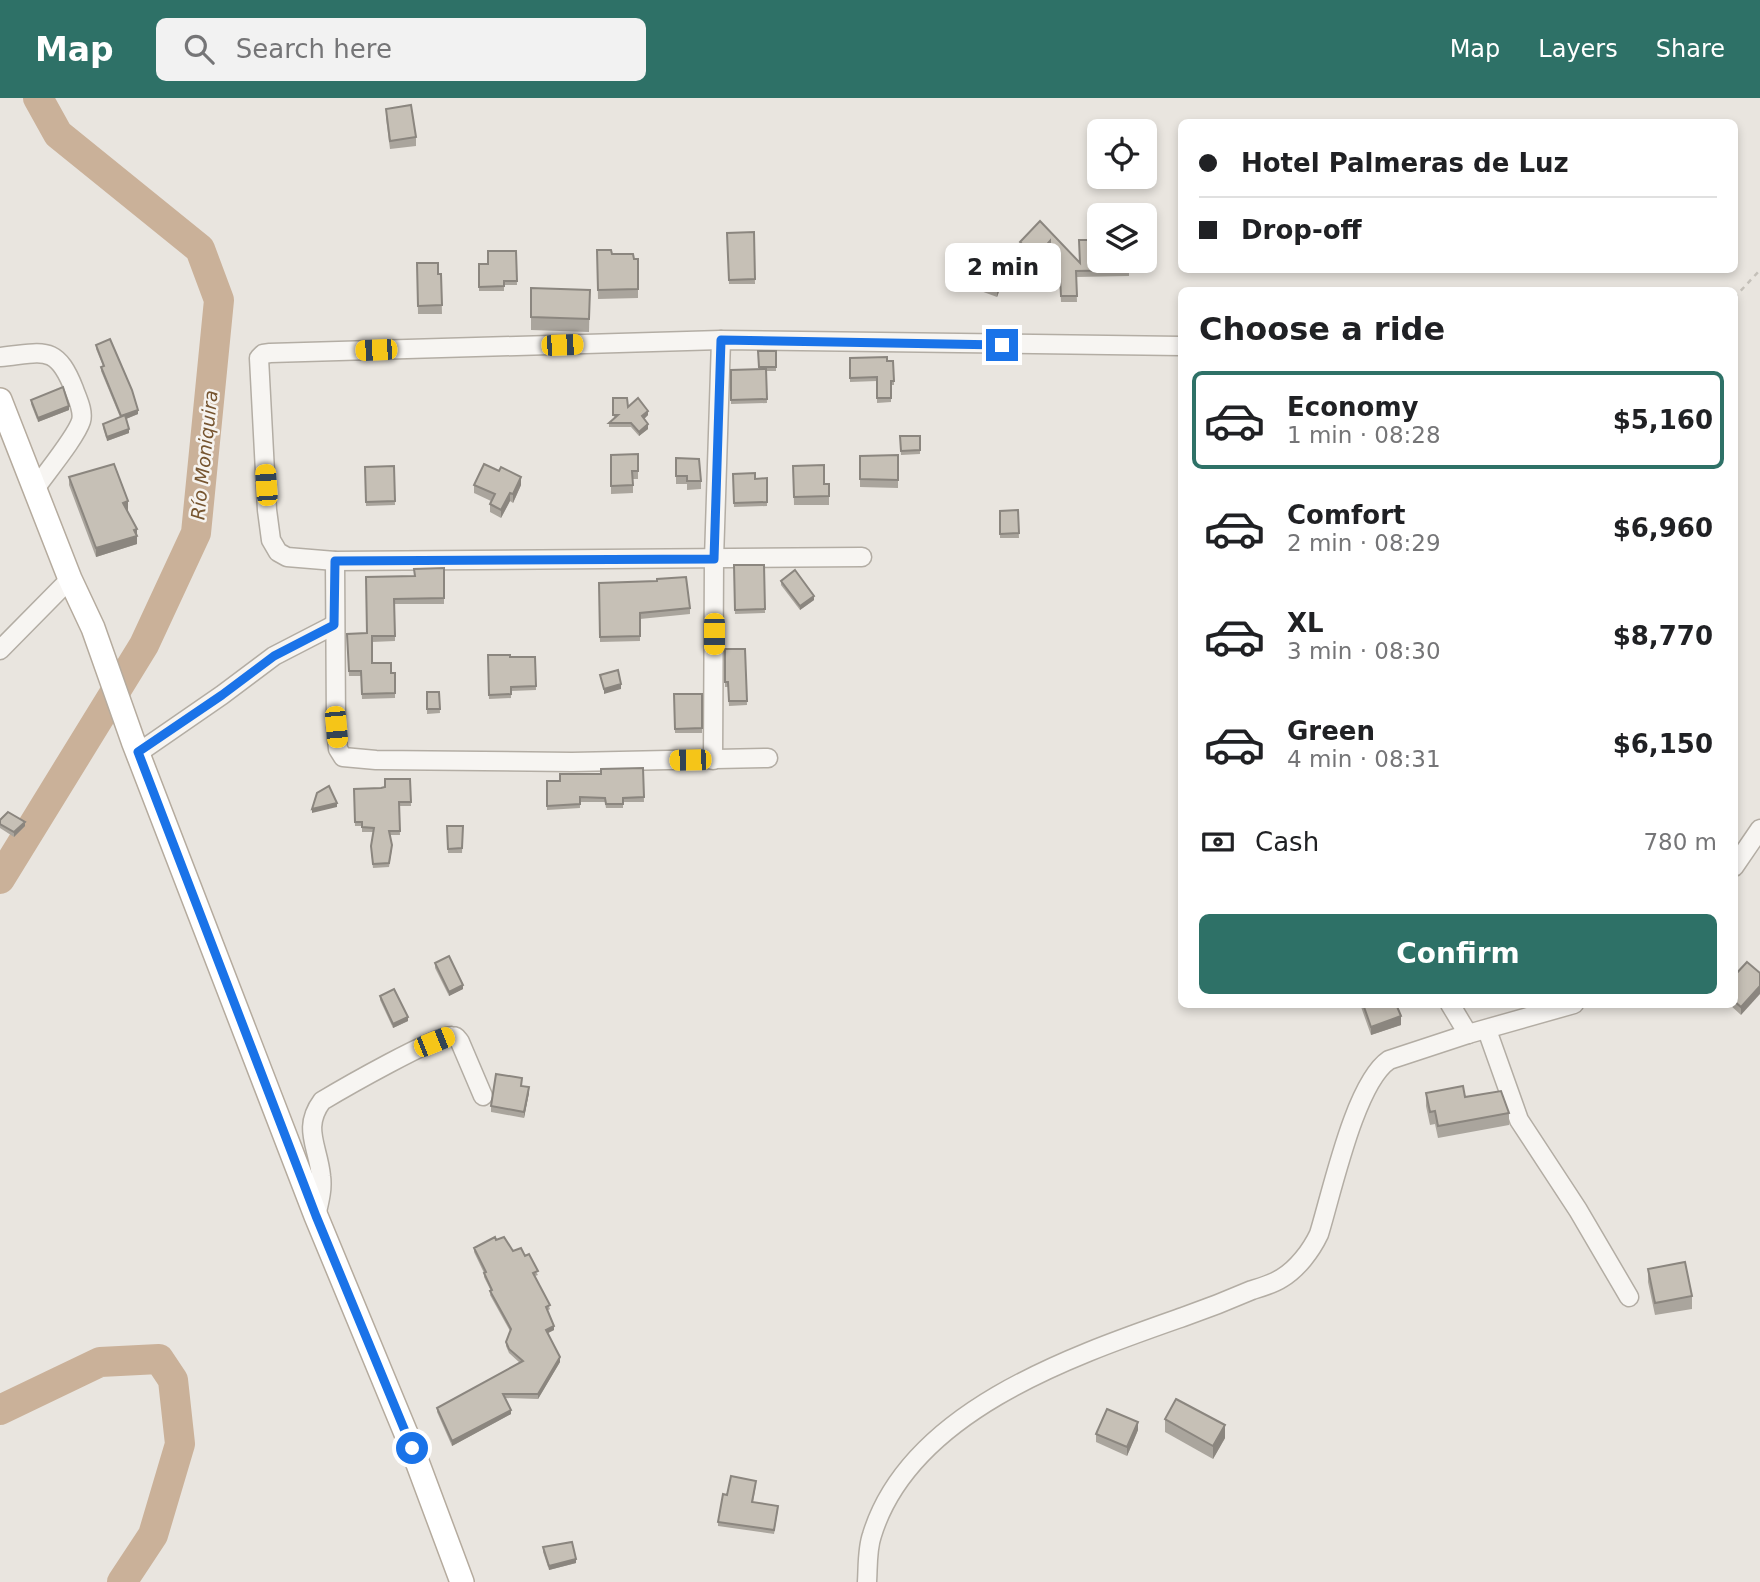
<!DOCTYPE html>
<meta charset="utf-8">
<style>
:root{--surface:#fff;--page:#f2f2f2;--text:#202124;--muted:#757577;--line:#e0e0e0;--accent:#2e7167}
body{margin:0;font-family:"DejaVu Sans",sans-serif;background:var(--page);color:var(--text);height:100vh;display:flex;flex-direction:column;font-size:26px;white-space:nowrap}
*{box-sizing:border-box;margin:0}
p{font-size:23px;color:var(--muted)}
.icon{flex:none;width:38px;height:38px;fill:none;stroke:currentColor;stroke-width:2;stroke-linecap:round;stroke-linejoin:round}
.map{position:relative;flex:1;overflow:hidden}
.sheet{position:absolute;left:1178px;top:189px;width:560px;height:721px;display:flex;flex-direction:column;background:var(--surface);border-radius:10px;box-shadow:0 4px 10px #0003}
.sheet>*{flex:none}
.guide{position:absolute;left:1178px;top:21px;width:560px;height:154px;border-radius:10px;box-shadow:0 4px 10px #0003;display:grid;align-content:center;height:154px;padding:0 21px;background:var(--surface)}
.tools{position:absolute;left:1087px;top:21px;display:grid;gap:14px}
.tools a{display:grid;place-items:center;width:70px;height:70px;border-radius:10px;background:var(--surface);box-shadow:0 4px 10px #0003;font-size:35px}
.end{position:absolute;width:32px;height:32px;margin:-16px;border:9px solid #1a73e8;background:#fff;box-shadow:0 0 0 4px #fff}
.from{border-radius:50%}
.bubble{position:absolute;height:49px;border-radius:10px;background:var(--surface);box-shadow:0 4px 10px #0003;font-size:23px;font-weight:600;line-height:49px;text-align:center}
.car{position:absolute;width:21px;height:42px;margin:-21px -10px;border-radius:9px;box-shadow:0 0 5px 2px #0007;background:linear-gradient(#f5c518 24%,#345 0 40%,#f5c518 0 76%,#345 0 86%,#f5c518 0)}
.guide b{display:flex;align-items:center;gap:24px;height:66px;font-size:26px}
.guide b+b{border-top:2px solid var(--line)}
.guide i{width:18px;height:18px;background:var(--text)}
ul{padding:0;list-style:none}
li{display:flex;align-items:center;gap:21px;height:98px;margin:0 14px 10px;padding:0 7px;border:4px solid transparent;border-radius:10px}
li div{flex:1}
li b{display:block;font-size:26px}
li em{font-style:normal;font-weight:600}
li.current{border-color:var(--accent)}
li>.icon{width:63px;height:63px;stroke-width:1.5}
h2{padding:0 21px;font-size:32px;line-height:84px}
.pay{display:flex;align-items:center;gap:18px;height:77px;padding:0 21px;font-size:26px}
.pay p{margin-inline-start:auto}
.cta{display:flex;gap:14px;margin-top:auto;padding:14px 21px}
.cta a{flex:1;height:80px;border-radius:10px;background:var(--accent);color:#fff;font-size:28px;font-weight:600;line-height:80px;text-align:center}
header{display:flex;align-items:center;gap:42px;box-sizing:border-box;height:98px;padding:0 35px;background:var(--accent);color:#fff}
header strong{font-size:33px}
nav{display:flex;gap:38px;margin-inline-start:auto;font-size:24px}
.search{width:490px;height:63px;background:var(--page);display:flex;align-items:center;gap:18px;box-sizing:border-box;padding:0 24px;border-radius:10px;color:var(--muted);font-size:26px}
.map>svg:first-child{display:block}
</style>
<header>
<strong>Map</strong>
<div class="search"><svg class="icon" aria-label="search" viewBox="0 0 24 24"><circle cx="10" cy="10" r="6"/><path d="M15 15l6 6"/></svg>Search here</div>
<nav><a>Map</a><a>Layers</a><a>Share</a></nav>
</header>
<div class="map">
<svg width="1760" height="1484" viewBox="0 0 1760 1484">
<rect width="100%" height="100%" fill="#e9e5df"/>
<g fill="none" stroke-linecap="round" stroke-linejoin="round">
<g stroke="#cab199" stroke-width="30">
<path d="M0,781L144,547L196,435L219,202L200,151L58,36L38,0"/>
<path d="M0,1312L100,1264L159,1261L173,1282L180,1346L153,1437L122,1484"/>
</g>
<g stroke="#b3ada4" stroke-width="21">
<g id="minor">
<path d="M0,259C43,255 56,245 74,291C77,300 84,313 81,323C76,339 46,375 35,391"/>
<path d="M862,459L335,463L287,459L278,454L271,442L267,412L259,260L263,256L270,255L721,242L1181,248"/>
<path d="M335,463L336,629L338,651L343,659L376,662L572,664L768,660"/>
<path d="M0,552L70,481"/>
<path d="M138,655L222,597L274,558L334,527"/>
<path d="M713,662L714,461L721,242"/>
<path d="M1734,769L1760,731"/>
<path d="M1450,906L1468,936"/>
<path d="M1487,932L1519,1022L1578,1112L1629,1199"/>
<path d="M316,1118C319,1105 323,1091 321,1078C318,1048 302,1030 322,1003C342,991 436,937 452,938C457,938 457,940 460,944L483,998"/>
<path d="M867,1484C868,1469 867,1451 872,1437C910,1313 1072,1258 1183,1219C1206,1211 1229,1202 1252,1192C1262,1189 1273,1186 1282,1180C1297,1171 1311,1153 1319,1136C1332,1094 1355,985 1389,962L1468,936L1574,906"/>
</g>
</g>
<g stroke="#b5ab9e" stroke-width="26">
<path id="major" d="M0,302L70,481L93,530L133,643L316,1118L412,1350L462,1484"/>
</g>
<path stroke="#c4c0b9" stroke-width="2.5" stroke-dasharray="5 5" stroke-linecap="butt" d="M1734,200L1760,172"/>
<use href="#minor" stroke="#f7f5f2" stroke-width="18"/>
<use href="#major" stroke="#fff" stroke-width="23"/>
</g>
<g fill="#aaa59d">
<path d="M386,11L416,39V48L390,51L386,20Z"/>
<path d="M1040,123L1080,164L1129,163V178L1076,179L1077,204H1061L1060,185H1050V150L1036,165L1020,151V144Z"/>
<path d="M754,134L755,186H729L727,135Z"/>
<path d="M597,152L634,161H638V200L598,201Z"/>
<path d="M516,153L517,187H504V193H479V166H488Z"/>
<path d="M417,165L438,176H441L442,216H418Z"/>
<path d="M1001,174L1003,183L997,199L978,192V184Z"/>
<path d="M531,190L590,192L589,234L531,232Z"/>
<path d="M96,247L138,316L126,321L129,335L107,343L103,330V326L120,319L101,273V269L103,268L96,251Z"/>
<path d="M758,253H776V273H766L767,305L731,306V272L759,271Z"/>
<path d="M850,260L887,263L894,283V287H891V304L877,305V283L850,284Z"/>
<path d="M613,300L628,309L648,317L644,321L648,331L639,338L631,329H609V325L614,321Z"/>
<path d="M31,302L69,312L38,324L31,306Z"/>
<path d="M900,338H920V356L901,357Z"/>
<path d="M638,356V381H633V395L611,396V357Z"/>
<path d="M898,357V390L860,389V358Z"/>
<path d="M676,360L701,383V391L687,392V386H676Z"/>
<path d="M394,368L395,407L366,408L365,369Z"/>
<path d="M793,368L824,386H829V407H794Z"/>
<path d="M733,376L755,381L767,380V408L734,409Z"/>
<path d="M69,379L128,412H127L137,446L96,459L69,387Z"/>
<path d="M474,387H521L513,405L510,403L501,420L490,414V406L491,403L474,395Z"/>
<path d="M1018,412L1019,440H1000V413Z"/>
<path d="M734,467H764L765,515L735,516Z"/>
<path d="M444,470V506H395V543L372,544V565L391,575H395V600L362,601L361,578H349L347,536L367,535L366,479L414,478Z"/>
<path d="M781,483L814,502L800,512L781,487Z"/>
<path d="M599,485L690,510V516L640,521V543L600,544Z"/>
<path d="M725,551H745L747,607L729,608L728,589H725Z"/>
<path d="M488,557L510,559H535L536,592L511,593V600L489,601Z"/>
<path d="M427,594H439L440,615L427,616Z"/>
<path d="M674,596H702V635H675Z"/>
<path d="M643,670L644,704H623V710H606L605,704H580V710L547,712V683H560Z"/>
<path d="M410,681L411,708H399L400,737H390L392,751L389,769L373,770L371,752L373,734H362V728H355L354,691L381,690Z"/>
<path d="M0,722L25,728L14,739L0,730Z"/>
<path d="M447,728H463L462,755H448Z"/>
<path d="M1747,864L1741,917L1729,906H1734V878Z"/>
<path d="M435,865L463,891L449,898L435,870Z"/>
<path d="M380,898L408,923L393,930L380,902Z"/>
<path d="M1360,906H1396L1401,927L1371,937Z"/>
<path d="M522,988L529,995L524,1020L491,1014V1008Z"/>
<path d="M1426,995L1465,999L1509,1015V1027L1438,1040L1435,1026L1430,1027L1426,1008Z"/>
<path d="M496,1142L513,1153L525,1158L538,1177L535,1178L550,1211L547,1213L554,1232L548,1235L560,1264L538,1301L505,1300L511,1316L452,1348L437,1314V1310L520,1265L509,1255L506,1248V1244L510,1233L490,1197L491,1193L484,1179V1175L474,1154V1150Z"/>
<path d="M1648,1171L1692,1198V1211L1655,1217L1648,1184Z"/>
<path d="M1165,1321L1225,1340L1213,1361L1165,1334Z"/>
<path d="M1138,1332L1127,1358L1096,1344V1336Z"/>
<path d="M756,1387L753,1404L778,1412L774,1436L718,1428V1424L727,1397Z"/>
<path d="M543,1449L576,1465L549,1472L543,1454Z"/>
</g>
<g fill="#8b867f">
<path d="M1050,143V150L1036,165V159Z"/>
<path d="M1003,174V183L997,199V190Z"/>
<path d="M69,308V312L38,324V320Z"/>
<path d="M138,312V316L121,323V318Z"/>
<path d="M648,313V317L642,323V318Z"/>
<path d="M648,326V331L639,338V334Z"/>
<path d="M129,331V335L107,343V339Z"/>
<path d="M521,379V387L513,405V396Z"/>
<path d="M510,395V403L501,420V412Z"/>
<path d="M128,403V412L123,413V405Z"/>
<path d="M137,431V446L96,459V450Z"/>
<path d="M814,498V502L800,512V508Z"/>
<path d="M621,586V591L604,596V591Z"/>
<path d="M337,705V709L312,715V711Z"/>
<path d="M25,724V728L14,739V734Z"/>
<path d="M463,887V891L449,898V894Z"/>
<path d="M1760,888V896L1741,917V909Z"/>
<path d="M1401,918V927L1371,937V929Z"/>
<path d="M408,919V923L393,930V926Z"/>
<path d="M529,989V995L524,1020V1014Z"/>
<path d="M554,1228V1232L546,1236V1232Z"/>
<path d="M560,1259V1264L538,1301V1296Z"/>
<path d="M511,1312V1316L452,1348V1343Z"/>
<path d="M1138,1324V1332L1127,1358V1349Z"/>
<path d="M1225,1327V1340L1213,1361V1348Z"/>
<path d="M576,1461V1465L549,1472V1468Z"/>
</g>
<g fill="#c6c0b6" stroke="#8b867f" stroke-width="2">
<path d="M411,7L416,39L390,43L386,11Z"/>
<path d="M1040,123L1080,165L1079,142H1099V163H1129V172L1076,173L1077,198H1061L1060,178L1050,179V143L1036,159L1020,144Z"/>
<path d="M754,134L755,181L729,182L727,135Z"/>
<path d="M597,152H611L612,156H633L634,161H638V191L598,192Z"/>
<path d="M488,153H516L517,183H504V188L479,189V166H488Z"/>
<path d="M986,164L1001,170L1000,173L1003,174L997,190L978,184Z"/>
<path d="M417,165H438V176H441L442,207L418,208Z"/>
<path d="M531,190L590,192L589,221L531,219Z"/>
<path d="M110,241L132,292L138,312L121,318L101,269L104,268L96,247Z"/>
<path d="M758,253H776V269H759Z"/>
<path d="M887,259V263H893L894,283H891V300H877V279L850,280V260Z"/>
<path d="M766,271L767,301L731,302V272Z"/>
<path d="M63,289L69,308L38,320L31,302Z"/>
<path d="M613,300H627L628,309L638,300L648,313L642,318L648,326L639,334L631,325H609L618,317H613Z"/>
<path d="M125,317L129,331L107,339L103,326Z"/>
<path d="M900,338H920V352L901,353Z"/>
<path d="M638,356V373H632L633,387L611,388V357Z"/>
<path d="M898,357V382L860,381V358Z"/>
<path d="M676,360L699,361L701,383H687V378H676Z"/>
<path d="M114,366L128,403L123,405L137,431L134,432L137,438L96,450L69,379Z"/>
<path d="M484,366L499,373L501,369L521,379L513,396L510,395L501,412L490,406L495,396L474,387Z"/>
<path d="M824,367V386H829V398L794,399L793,368Z"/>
<path d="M394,368L395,403L366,404L365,369Z"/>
<path d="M755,375V381L767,380V404L734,405L733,376Z"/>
<path d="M1018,412L1019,435L1000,436V413Z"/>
<path d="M734,467H764L765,511L735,512Z"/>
<path d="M444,470V500L394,501L395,538H372V565H391V575H395V595L362,596L361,573H349L347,536L367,535L366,479L415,478L414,471Z"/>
<path d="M795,472L814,498L800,508L781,483Z"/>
<path d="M686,479L690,510L640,515V538L600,539L599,485L657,483V481Z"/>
<path d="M725,551H745L747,603H729L728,584H725Z"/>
<path d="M488,557H510V559H535L536,588L511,589V596L489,597Z"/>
<path d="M618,572L621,586L604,591L600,577Z"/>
<path d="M427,594H439L440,611H427Z"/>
<path d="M674,596H702V630L675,631Z"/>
<path d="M643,670L644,699L623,700V706H606L605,700L580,699V706L547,708V683H560V676H601V671Z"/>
<path d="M385,681H410L411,704H399L400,733H389L392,747L389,765L373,766L371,748L374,730L362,729V724H355L354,691L381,690L385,689Z"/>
<path d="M329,688L337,705L312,711L317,695Z"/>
<path d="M8,714L25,724L14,734L0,726V722Z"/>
<path d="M447,728H463L462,750L448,751Z"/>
<path d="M449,858L463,887L449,894L435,865Z"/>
<path d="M1747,864L1760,875V888L1741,909L1734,903V878Z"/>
<path d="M394,891L408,919L393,926L380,898Z"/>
<path d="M1363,906H1396L1401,918L1371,929Z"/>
<path d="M496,976L522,980L521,988L529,989L524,1014L491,1008Z"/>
<path d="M1463,988L1465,999L1501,993L1509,1015L1438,1028L1435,1013L1430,1014L1426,995Z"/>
<path d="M495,1139L496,1142L504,1139L513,1153L521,1150L525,1158L529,1156L538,1173L533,1175L550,1207L546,1209L554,1228L546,1232L560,1259L538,1296H503L511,1312L452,1343L437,1310L523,1263L509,1251L506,1244L511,1231L490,1193L492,1192L484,1175L486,1174L474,1150Z"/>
<path d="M1685,1164L1692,1198L1655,1205L1648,1171Z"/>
<path d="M1176,1301L1225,1327L1213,1348L1165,1321Z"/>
<path d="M1107,1311L1138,1324L1127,1349L1096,1336Z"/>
<path d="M731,1378L756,1383L752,1404L778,1408L774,1432L718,1424L723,1396L727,1397Z"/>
<path d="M572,1444L576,1461L549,1468L543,1449Z"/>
</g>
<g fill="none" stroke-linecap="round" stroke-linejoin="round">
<path stroke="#1a73e8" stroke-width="9" d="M412,1350L316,1118L138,654L222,597L274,558L334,527L335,463L714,461L721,242L1002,247"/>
</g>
<g text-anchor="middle" stroke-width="5" stroke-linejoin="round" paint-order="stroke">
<g font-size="19" font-style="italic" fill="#765530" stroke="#f6f3ef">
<text transform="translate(204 357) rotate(-84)" y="7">Río Moniquira</text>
</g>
</g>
</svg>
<div class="tools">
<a><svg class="icon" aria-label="locate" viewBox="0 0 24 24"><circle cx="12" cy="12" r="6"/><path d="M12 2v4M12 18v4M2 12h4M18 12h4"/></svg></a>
<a><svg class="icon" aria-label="layers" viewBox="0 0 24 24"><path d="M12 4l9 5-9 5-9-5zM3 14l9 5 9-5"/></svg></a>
</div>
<i class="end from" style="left:412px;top:1350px"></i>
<i class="end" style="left:1002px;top:247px"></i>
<div class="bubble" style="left:945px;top:145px;width:116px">2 min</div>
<i class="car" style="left:562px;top:247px;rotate:88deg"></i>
<i class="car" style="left:376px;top:252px;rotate:268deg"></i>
<i class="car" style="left:266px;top:387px;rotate:356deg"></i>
<i class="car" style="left:714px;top:536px;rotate:180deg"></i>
<i class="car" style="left:336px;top:629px;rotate:175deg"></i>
<i class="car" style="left:690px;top:662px;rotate:269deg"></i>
<i class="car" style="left:434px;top:944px;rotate:68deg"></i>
<div class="guide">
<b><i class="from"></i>Hotel Palmeras de Luz</b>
<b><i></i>Drop-off</b>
</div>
<section class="sheet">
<h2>Choose a ride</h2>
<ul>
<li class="current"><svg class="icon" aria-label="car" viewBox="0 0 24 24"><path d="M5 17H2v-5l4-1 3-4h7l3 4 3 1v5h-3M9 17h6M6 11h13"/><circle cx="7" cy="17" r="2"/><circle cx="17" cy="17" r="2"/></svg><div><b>Economy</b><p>1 min · 08:28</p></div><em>$5,160</em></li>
<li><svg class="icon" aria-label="car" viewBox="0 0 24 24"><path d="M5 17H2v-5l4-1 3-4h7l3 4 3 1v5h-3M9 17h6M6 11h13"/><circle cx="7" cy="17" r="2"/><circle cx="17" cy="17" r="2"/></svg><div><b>Comfort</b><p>2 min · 08:29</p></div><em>$6,960</em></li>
<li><svg class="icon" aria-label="car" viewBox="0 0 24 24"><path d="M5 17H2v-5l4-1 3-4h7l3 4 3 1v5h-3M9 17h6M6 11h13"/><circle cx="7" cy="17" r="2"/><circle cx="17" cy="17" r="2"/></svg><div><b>XL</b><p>3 min · 08:30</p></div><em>$8,770</em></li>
<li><svg class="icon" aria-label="car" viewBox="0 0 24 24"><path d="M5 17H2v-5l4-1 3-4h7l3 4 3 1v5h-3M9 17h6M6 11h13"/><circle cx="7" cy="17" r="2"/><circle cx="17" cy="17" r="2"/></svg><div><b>Green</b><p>4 min · 08:31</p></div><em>$6,150</em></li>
</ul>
<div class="pay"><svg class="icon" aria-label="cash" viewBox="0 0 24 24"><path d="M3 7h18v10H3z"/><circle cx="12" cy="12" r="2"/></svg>Cash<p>780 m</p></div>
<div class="cta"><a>Confirm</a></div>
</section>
</div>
